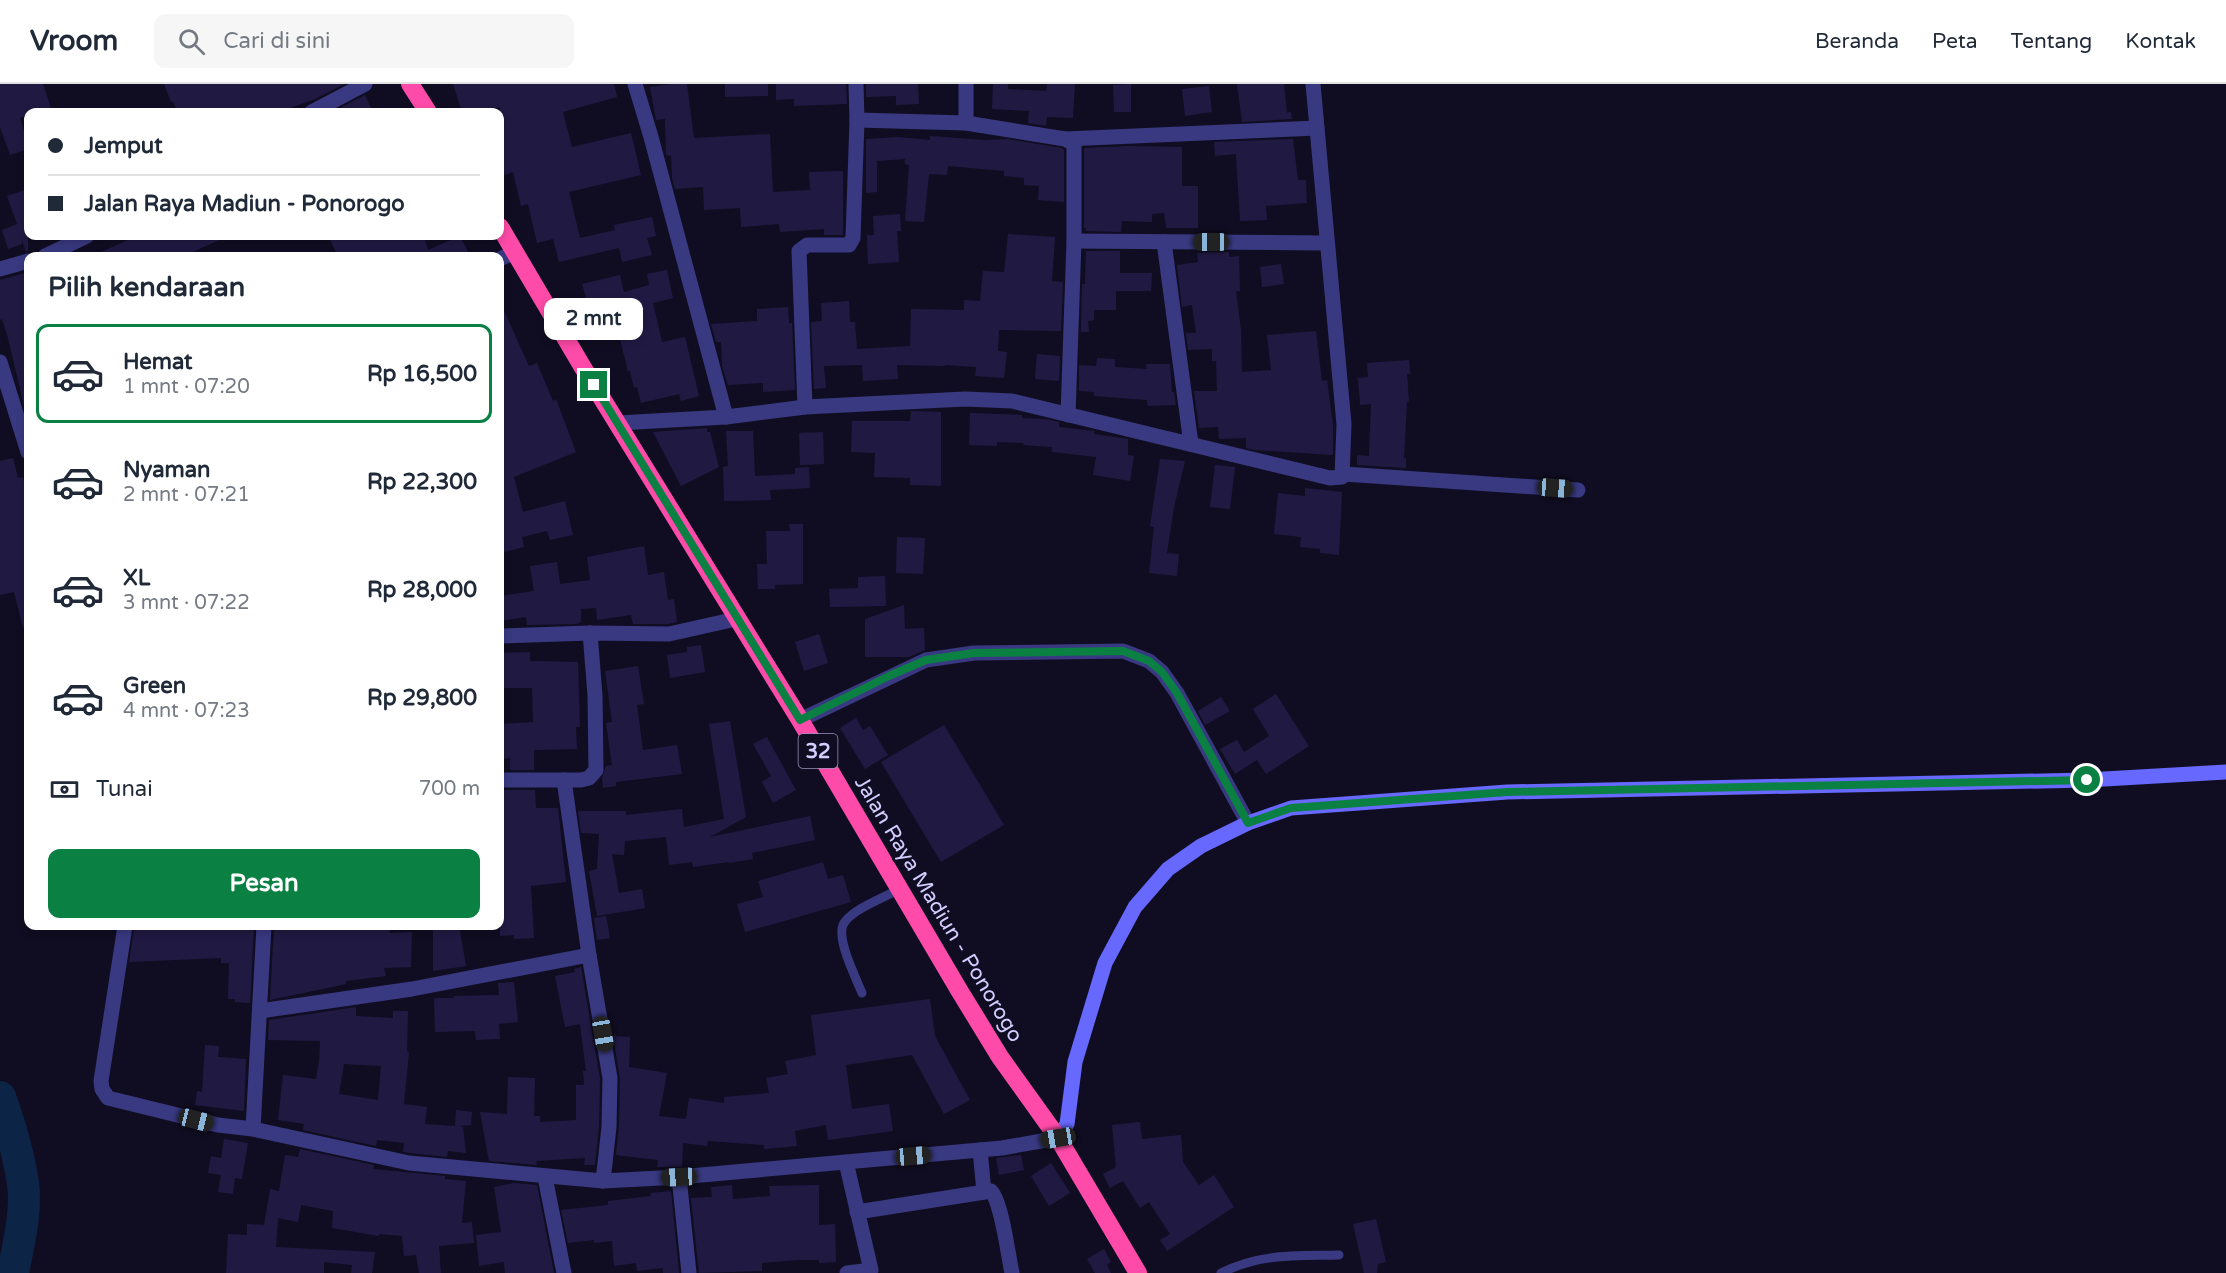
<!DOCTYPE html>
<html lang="id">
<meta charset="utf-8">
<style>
:root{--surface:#fff;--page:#f6f6f7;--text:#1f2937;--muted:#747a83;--line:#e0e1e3;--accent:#0b8043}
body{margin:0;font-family:"Varela Round",sans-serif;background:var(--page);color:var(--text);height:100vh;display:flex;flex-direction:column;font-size:22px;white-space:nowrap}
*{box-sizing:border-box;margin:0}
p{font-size:20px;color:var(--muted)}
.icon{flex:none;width:33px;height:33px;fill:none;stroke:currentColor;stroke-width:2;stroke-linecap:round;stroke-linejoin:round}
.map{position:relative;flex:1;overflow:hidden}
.drawer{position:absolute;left:24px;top:168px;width:480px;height:678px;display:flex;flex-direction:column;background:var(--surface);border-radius:12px;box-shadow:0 3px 9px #0003}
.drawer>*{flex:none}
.guide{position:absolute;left:24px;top:24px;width:480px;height:132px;border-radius:12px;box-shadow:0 3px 9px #0003;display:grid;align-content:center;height:132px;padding:0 24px;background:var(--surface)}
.end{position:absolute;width:27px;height:27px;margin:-14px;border:8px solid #0b8043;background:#fff;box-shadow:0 0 0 3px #fff}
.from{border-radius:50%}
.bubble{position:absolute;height:42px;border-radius:12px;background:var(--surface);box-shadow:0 3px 9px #0003;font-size:20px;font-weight:800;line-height:42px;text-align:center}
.car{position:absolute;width:18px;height:36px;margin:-18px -9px;border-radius:8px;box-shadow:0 0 4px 2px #0007;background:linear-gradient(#222 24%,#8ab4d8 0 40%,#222 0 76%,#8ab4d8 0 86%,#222 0)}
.guide b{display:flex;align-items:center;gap:21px;height:57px;font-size:22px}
.guide b+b{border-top:2px solid var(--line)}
.guide i{width:15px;height:15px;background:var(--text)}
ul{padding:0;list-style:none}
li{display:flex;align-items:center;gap:18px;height:99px;margin:0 12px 9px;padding:0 12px;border:3px solid transparent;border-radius:12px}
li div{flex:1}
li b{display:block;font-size:22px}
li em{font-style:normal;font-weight:800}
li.active{border-color:var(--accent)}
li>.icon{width:54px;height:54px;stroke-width:1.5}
h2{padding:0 24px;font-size:27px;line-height:72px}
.pay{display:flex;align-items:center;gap:15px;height:66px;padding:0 24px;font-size:22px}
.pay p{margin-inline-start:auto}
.action{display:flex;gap:12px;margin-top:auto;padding:12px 24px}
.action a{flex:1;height:69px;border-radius:12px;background:var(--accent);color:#fff;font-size:24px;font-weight:800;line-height:69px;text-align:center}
header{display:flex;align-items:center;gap:36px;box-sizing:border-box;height:84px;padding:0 30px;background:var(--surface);border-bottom:2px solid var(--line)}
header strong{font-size:28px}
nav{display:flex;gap:33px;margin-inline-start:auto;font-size:21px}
.search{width:420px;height:54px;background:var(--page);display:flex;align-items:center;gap:15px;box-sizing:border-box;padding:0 21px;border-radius:12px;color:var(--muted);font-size:22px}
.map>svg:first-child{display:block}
</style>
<header>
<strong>Vroom</strong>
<div class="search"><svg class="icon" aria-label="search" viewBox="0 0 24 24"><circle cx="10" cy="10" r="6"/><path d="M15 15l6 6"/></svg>Cari di sini</div>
<nav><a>Beranda</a><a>Peta</a><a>Tentang</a><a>Kontak</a></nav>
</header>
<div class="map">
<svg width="2226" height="1189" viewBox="0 0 2226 1189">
<rect width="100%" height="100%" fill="#100d22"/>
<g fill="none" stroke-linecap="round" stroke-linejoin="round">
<path stroke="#0c2547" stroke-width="32" d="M0,1013C10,1041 19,1071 23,1100C27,1127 18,1162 13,1189"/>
</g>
<g fill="#201a43" fill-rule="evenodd">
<path d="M0,0H43L51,24H49L51,28H28V31L20,34L28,59V65L10,71L0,43Z"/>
<path d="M164,0H344L315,15L290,24L291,28H177L173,17L171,18Z"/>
<path d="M453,0H614L617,13L563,28L572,63L631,49L641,91L569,108L580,154L615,146L614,141L652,133L656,152L647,154L652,171L622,178L619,164L559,178L553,155L537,159L528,120L521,122L513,88L500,93V23L482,28H475L474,25L462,28Z"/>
<path d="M672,0H687L694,54L770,50L773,108L810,106L809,88L843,87V151H824V145L780,148L779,140L741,143L740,124L704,126L703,103L675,105L672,94L671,72L666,71L665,35L656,36L650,3Z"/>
<path d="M725,0H768V12L725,13Z"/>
<path d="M776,0H846L847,20L794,22V15L776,16Z"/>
<path d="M866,0H918L919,20L896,21V12L866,13Z"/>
<path d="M993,0H1008V5L1046,7L1047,0H1075L1073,34L1047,33L1046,42L1028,39L1029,27L992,25Z"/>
<path d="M1131,0V28H1114L1113,1Z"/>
<path d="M1237,0H1284L1287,29L1291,28L1292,35L1242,38Z"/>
<path d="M1209,2L1212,28L1185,32L1182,5Z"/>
<path d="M365,11L373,28H344L342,23Z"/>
<path d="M930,52L985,56L1007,55L1062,64L1064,66V118L1038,116L1039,102L1024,101V94L1004,92V87L948,82L947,91L929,90L924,138L905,137L909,81L905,80V75L877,77V108L866,109V55L898,53L930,56Z"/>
<path d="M1293,55L1298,96H1306L1307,119L1266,122L1267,136L1240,137L1236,70L1215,72L1214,58Z"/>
<path d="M1127,62L1182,63V102H1198V144H1166L1164,129L1152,130V138L1122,137L1121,148L1086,147V144H1084V64Z"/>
<path d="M25,106L28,117V167L26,168L22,156V160L8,165L2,146L17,140L7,112Z"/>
<path d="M900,130L901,147H897L899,178L868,180L867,151H874L873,132Z"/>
<path d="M1008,150L1055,153L1052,197L1063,198L1061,247L999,246L998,267L1007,268L1004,294L975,292L976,283L945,281V282L897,281L898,295L863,297L862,281L824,282L826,304L814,305L811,238L822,237L821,219L849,217L850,238H855L857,265L910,262L911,225L964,226V216L980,217L983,187L1004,188Z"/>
<path d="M126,152H229L183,172H92L128,156Z"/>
<path d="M328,152H424L428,166L460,152L470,172H338Z"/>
<path d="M1086,167H1120V189H1152L1151,207H1116V226H1094V236L1088,237L1089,248H1081L1082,200H1085Z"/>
<path d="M1210,168H1229V173L1239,172L1240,207H1236L1241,246L1242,288L1271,286L1267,251L1316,247L1322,297L1327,296L1333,340V371L1255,366L1246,364V354L1219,355L1218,343L1199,344L1194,307H1217L1216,277H1212V265L1188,266L1186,249H1196L1192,221L1182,223L1177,181L1198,178L1197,169Z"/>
<path d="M1281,180L1284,200L1262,203L1260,183Z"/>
<path d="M667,186L673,214L653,219L662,258L685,253L699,312L681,317L679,310L641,319L637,303L634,304L630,287H628L614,231L593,236L582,200L620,191L624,208L649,201L647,190Z"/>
<path d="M28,188V321L24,322L8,254L2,235L0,236V196Z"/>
<path d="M500,218L529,282L537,279L553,317L556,315L576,368L514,393L523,428L565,417L573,451L550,456L547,447L522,453L524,463L500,469Z"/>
<path d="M788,223L789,239H792L795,306L763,308V299L728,301L722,282L721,258H716L711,240L757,237V225Z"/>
<path d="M1037,270L1060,272L1059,297L1035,295Z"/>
<path d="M1097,274L1115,275V283L1147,285L1146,280H1170L1172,308H1174L1176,321L1148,322L1147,316L1094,312V308L1079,307V281L1096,282Z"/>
<path d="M1409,276L1410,290H1407L1409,317L1407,318L1404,374H1406V384L1357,381V371L1369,372L1371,320L1360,321L1358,294L1368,293L1367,279Z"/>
<path d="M911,327L941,328V402L910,401V394L874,393L875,369L851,368L852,337H910Z"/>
<path d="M970,329L1022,331V334L1046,335L1059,338V343L1094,347V350L1128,355V371L1134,372L1130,397L1093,391L1096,373L1052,368V363L1023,361L1024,359L997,358V362L969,361Z"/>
<path d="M707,344V348H710L719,383L681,402L653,348Z"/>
<path d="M726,347H753L755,392L795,390V384L809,383L810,404L770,406L771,416L724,417L723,383L728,382Z"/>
<path d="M823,348L824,380L800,381L799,349Z"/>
<path d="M13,374L18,394L23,393L28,416V544H23L14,508L0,511V377Z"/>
<path d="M1160,375L1185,377L1174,423L1167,469L1179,470L1177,492L1149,489L1154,443L1150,442Z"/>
<path d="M1215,381L1235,383L1230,425L1210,423Z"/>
<path d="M1305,404L1342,408L1339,471L1320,469V465L1300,463L1301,453L1274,450L1278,409L1305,412Z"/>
<path d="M789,440H803V500L775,501V505H758L757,480H767L766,447H790Z"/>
<path d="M897,453L925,454L923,490L896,489Z"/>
<path d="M644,462L648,491L664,488L668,516L674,515L677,538L668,540H633L631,531L597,536L596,524L581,525V538L577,540L527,541L526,533L500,537V512L534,507L530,482L557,478L560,500L590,496L587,473Z"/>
<path d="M885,492L886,522L830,523L829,505L858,504V493Z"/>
<path d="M904,521L905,545L924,544L925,566L909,573H865V535Z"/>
<path d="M819,550L828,579L804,587L795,558Z"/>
<path d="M701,561L705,588L670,594L667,571L687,568V563Z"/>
<path d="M530,568V577L578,578L580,643H576L577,665L534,666V686H510V674L500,675V640L533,638L532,604H500V569Z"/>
<path d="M638,582L644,620L637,621L643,666L677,661L682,690L616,698V702L603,704L602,694L606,682L612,681L606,639L612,638L605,587Z"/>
<path d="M1276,610L1309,662L1266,690L1257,676L1235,690L1220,665L1237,656L1244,668L1269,652L1253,625Z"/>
<path d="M1221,613L1230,627L1205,641L1198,627Z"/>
<path d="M856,634L863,646L870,642L888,671L865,685L840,644Z"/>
<path d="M730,637L746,733L710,753L810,732L815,756L752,769L753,775L730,779L729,778L693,783L692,778L669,781L666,753L625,757L624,771L612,770L619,809L642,805L645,824L597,832L589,787L597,785L599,750L581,749L578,727H626V731L682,725L684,743L724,735L709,640Z"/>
<path d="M944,641L1004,741L941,778L881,678Z"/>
<path d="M767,653L796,706L773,719L762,698L771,692L753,660Z"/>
<path d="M500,706H535L536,724H558L566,798L531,802L534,854L514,855V851L500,852Z"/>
<path d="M823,778L828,795L843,791L851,818L745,848L737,820L763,813L758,797Z"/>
<path d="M606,832L610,854L597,856L594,834Z"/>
<path d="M222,842H254L250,919L235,918V915H228L229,879H221V874L129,878L134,846Z"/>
<path d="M274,842H311V846L344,844L343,842H389L390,849L412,848L411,883L384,884L386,892L346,897V900L270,916Z"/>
<path d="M433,842H459L466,882L433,887Z"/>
<path d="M581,883L600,995L599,1042L595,1081H584L585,1074L536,1077L537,1081L489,1077L480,1028L507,1030L508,993L535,994L534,1032H540V1038L576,1036V1001H584L583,987H586L580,940L565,943L555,892L575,888L574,885Z"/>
<path d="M514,898L518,938L499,940L500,955L476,956L475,947L435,948L434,914H454V912L499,911L498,899Z"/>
<path d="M930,915L935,952L970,1016L944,1030L912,971L846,981L852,1025L889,1020L893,1047L828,1056L826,1041L795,1047L797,1062L764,1065V1061L708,1057L707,1062L683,1059L682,1083H657L658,1076L616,1071L619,1043L620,994L613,952L630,953L629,983L667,989L659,1032L686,1035L689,1014L724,1019V1013L769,1009L766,994L788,990L785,977L816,971L811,931Z"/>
<path d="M356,923V932L393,934V927H408L407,967L409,968L404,1020L427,1023L425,1040L455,1042L456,1026L472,1028L471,1041L459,1042L463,1043L466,1069L448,1067L447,1073L410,1069L403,1068L404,1059L377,1056L376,1062L303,1046L304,1040L278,1036L283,991L316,995L319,977L320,957L268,956L269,936ZM344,980L381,982L378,1016L339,1010Z"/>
<path d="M205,961L219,962L218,973L246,975L244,1027L195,1021L197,1007L202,1008Z"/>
<path d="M1140,1038L1142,1055L1181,1051L1183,1078L1199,1101L1214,1091L1234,1123L1167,1167L1160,1156L1170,1150L1149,1118L1140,1124L1123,1097L1110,1104L1103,1090L1116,1083L1112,1041Z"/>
<path d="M224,1055L248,1059L242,1095L235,1094L233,1110L218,1108L221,1091L208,1089L211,1072L221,1074Z"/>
<path d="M300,1065L374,1081L373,1085L445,1092V1095L466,1097L462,1139L472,1138L474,1159L439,1162L441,1189H419L416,1171L404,1172L402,1152L379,1150V1152L332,1144L333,1127L301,1121L298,1138L278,1134L276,1163L375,1168L372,1189H351L352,1181L324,1178V1189H226L228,1150L247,1151V1140L264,1141L270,1105L279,1107L285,1071L298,1073Z"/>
<path d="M1021,1071L1024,1086L999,1091L996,1074Z"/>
<path d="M1051,1079L1070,1109L1049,1122L1031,1092Z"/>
<path d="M514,1099L537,1101L554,1189H505L504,1178L479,1182L476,1151L501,1148L494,1103Z"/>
<path d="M732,1101L733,1115L770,1112L769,1102L819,1101V1141L835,1140L836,1178L819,1179V1176H798L762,1179V1187L699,1189L691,1114L712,1113L711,1103Z"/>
<path d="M671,1107L679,1189H663V1184L637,1187L636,1179L614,1182L612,1157L594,1159V1156L568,1159L561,1126L608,1121V1117L651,1112L650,1109Z"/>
<path d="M1376,1135L1386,1178L1378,1180L1377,1189H1364L1353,1140Z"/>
<path d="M1104,1165L1111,1178L1107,1181L1111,1189H1095L1087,1175Z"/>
</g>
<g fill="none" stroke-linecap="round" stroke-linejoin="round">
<g stroke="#393981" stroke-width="9">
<path d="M862,909C856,894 835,853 844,839C853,825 885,813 900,805"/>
<path d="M1221,1189C1261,1169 1296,1172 1339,1171"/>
</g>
<g stroke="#393981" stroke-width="15">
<path d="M635,0L651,53L726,333"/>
<path d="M856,0L857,36"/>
<path d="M312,28L365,0"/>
<path d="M966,39V0"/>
<path d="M1065,55L1317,44"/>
<path d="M1074,157L1327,159"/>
<path d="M1164,158L1191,360"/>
<path d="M45,172L87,152"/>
<path d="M500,175L515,168"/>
<path d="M0,185L28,177"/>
<path d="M0,278L28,368"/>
<path d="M805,323L799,167L807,161H849L853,154L857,36L966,39L1065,55L1074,60V157L1068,331"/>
<path d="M618,339L726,333L805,323L965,315L1012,317L1330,394L1342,393L1344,340L1313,0"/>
<path d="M1344,390L1578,406"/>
<path d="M500,552L590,549L669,550L736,535"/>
<path d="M800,636L926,576L974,569L1123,567L1149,577L1162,588L1177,609L1248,739"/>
<path d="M500,696H581L589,694L596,686L595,611L590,549"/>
<path d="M564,696L589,871L610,994L609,1043L603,1097"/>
<path d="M125,842L101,997L102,1005L108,1014L218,1041L253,1045L409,1079L603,1097L679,1093L1002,1064L1058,1054"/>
<path d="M260,927L412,905L589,871"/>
<path d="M253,1045L264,842"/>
<path d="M980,1066L984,1108"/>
<path d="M846,1078L871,1186L847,1189"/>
<path d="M545,1093L564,1189"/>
<path d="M679,1093L689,1189"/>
<path d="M857,1128L991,1107C1002,1119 1008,1171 1012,1189"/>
</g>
<path stroke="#6668fe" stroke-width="15" d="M1058,1054L1067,1040L1075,978L1105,879L1135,823L1168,785L1201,762L1248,739L1291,724L1507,708L2087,696L2226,688"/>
<g stroke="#fe4aa8" stroke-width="18">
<path d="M410,0L428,28"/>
<path d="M500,143L582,282L800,636L959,906L1000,973L1058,1054L1138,1189"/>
</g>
</g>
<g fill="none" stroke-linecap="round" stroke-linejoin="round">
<path stroke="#0b8043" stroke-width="8" d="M594,301L800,636L891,591L926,576L974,569L1123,567L1149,577L1162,588L1177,609L1248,739L1291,724L1507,708L2087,696"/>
</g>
<g text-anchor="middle" stroke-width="6" stroke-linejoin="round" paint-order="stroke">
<rect fill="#100d22" stroke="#9894bd" stroke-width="1.5" x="798.5" y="650" width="39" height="34" rx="4.5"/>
<g font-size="20" font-weight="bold" fill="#d2ceff">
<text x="818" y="674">32</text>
</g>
<g font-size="21" fill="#d2ceff" stroke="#100d22">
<text transform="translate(939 825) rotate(59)" y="7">Jalan Raya Madiun - Ponorogo</text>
</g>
</g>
</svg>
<i class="end from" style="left:2087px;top:696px"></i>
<i class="end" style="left:594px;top:301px"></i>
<div class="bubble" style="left:544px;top:214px;width:99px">2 mnt</div>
<i class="car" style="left:1211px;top:158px;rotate:270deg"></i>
<i class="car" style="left:1555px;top:404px;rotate:94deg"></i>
<i class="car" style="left:603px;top:950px;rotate:170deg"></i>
<i class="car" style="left:196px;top:1036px;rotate:104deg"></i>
<i class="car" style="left:1058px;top:1054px;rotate:260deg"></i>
<i class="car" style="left:913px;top:1072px;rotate:85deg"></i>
<i class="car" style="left:679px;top:1093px;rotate:267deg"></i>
<div class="guide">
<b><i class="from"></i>Jemput</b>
<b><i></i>Jalan Raya Madiun - Ponorogo</b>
</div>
<section class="drawer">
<h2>Pilih kendaraan</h2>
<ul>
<li class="active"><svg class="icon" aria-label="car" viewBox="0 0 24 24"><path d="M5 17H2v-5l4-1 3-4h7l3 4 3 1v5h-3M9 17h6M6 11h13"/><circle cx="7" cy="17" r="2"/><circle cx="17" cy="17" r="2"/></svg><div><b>Hemat</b><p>1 mnt · 07:20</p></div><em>Rp 16,500</em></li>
<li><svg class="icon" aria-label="car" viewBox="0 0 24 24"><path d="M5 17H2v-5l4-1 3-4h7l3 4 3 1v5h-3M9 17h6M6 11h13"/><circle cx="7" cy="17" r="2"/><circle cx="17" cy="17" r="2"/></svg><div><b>Nyaman</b><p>2 mnt · 07:21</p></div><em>Rp 22,300</em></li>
<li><svg class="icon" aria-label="car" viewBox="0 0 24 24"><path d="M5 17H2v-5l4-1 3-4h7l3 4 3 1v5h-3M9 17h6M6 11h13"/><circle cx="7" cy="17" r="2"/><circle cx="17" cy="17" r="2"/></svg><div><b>XL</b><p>3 mnt · 07:22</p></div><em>Rp 28,000</em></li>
<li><svg class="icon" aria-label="car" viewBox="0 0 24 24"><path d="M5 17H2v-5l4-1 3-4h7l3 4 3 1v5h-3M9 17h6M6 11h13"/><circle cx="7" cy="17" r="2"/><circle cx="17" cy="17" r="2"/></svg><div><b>Green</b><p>4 mnt · 07:23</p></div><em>Rp 29,800</em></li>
</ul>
<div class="pay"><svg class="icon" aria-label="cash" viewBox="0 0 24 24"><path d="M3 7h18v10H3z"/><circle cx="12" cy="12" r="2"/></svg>Tunai<p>700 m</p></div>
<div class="action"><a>Pesan</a></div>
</section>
</div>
